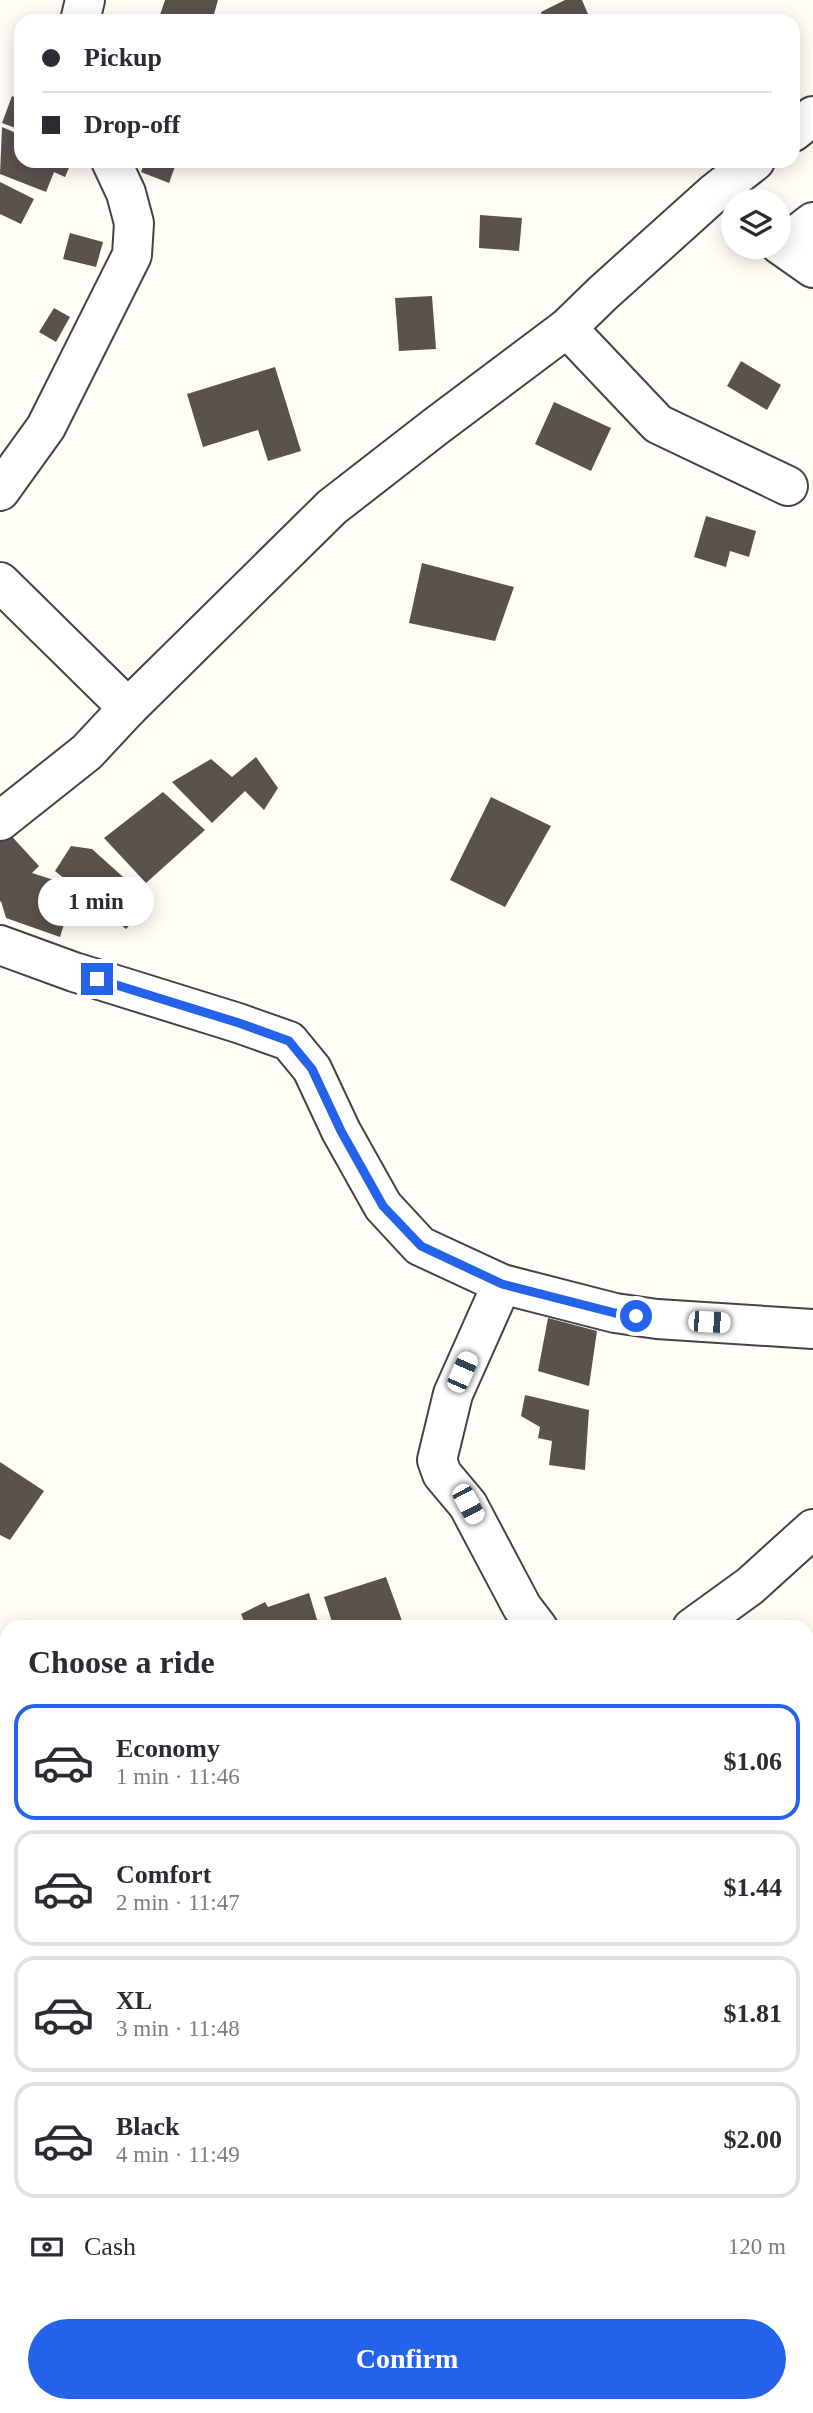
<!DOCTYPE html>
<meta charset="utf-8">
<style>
:root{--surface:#fff;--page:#f7f7f7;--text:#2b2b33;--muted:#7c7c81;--line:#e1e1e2;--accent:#2563eb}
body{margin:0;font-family:"Times New Roman",serif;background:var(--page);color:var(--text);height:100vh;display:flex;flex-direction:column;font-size:26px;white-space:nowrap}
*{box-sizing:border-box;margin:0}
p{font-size:23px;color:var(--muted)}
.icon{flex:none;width:38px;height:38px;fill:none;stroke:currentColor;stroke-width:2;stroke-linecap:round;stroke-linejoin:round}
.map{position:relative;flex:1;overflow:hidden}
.panel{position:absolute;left:0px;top:1620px;width:814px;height:793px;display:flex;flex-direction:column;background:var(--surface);border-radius:21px 21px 0 0;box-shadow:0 4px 18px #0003}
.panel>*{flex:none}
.guide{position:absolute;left:14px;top:14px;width:786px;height:154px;border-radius:21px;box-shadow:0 4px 18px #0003;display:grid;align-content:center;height:154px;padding:0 28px;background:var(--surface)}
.tools{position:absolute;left:721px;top:189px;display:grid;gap:14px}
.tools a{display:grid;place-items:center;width:70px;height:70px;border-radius:50%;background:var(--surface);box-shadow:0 4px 18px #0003;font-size:35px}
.end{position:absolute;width:32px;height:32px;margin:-16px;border:9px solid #2563eb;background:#fff;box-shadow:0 0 0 4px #fff}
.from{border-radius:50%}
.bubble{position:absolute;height:49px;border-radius:24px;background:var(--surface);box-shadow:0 4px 18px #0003;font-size:23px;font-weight:600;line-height:49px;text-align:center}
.car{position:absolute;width:21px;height:42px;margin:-21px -10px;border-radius:9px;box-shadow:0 0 5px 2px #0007;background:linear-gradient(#fff 24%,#345 0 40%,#fff 0 76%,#345 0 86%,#fff 0)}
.guide b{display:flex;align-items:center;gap:24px;height:66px;font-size:26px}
.guide b+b{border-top:2px solid var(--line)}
.guide i{width:18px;height:18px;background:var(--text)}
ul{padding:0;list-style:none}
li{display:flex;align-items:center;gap:21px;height:116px;margin:0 14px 10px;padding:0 14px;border:4px solid var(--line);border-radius:21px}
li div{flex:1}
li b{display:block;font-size:26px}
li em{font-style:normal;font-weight:600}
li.selected{border-color:var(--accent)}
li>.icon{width:63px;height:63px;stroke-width:1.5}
h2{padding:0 28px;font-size:32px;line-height:84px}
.pay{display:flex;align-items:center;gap:18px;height:77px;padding:0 28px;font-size:26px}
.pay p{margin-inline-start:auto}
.action{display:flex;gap:14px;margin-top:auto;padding:14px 28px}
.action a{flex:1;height:80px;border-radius:42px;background:var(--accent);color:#fff;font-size:28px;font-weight:600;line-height:80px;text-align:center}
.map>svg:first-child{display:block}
</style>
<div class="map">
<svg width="813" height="2413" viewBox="0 0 813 2413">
<rect width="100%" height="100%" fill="#fffdf5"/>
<g fill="#5a524d">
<path d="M165,0H218L212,21H168L159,18Z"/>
<path d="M565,0H582L591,21H544L541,12Z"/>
<path d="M12,96L21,100V130L2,123Z"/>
<path d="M2,127L21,135V161H72L65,177L54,172L46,192L0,174Z"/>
<path d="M145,161H177L169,183L141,172Z"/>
<path d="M0,182L34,199L21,224L0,214Z"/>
<path d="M480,215L522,218L519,251L479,248Z"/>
<path d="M70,233L103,242L96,267L63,259Z"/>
<path d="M432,296L436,349L399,351L395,298Z"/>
<path d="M54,308L70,317L56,342L39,332Z"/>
<path d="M741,361L781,385L767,410L727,386Z"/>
<path d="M275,367L301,451L268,461L258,430L203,447L187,394Z"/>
<path d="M554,402L611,428L591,471L535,444Z"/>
<path d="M706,516L756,531L749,557L730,551L726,567L694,557Z"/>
<path d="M422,563L514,587L495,641L409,623Z"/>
<path d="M256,757L278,788L264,810L245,791L212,823L172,782L211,759L232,777Z"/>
<path d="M163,792L205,830L146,883L104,838Z"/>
<path d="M491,797L551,826L505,907L450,880Z"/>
<path d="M5,829L39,866L32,873L57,881L72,899L60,937L6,918L1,901L0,902V834Z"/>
<path d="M71,846L92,849L151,902L126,929L55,871Z"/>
<path d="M548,1318L597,1331L589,1386L538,1371Z"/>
<path d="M525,1395L589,1410L585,1470L549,1465L552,1441L538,1438L540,1427L521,1416Z"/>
<path d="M0,1462L44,1491L10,1540L0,1535Z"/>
<path d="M386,1577L402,1621L383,1628H334L324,1597Z"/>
<path d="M309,1593L318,1623L307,1628H278L275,1622L267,1628H247L241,1614L265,1602L268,1607Z"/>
<path d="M7,2035V2084L3,2087L0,2081V2039Z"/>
<path d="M5,2216L7,2220V2265L0,2268V2219Z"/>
<path d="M807,2255L813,2257V2306L807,2304Z"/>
</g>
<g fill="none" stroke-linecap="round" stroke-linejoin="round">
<g stroke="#444" stroke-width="42">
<g id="minor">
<path d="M80,21L85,0"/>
<path d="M793,132L813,116"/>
<path d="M779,244L813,268"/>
<path d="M782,246L813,222"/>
<path d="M567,328L658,424L788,486"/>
<path d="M0,491L46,427L132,255L134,223L126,193L111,161"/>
<path d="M0,582L128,708"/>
<path d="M0,821L87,752L128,708L332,507L435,427L567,328L603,293L713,194L755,161"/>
<path d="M0,945L74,972L238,1023L289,1041L312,1069L341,1131L383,1206L420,1246L502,1284L615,1313L657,1319L813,1329"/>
<path d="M502,1284L453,1394L437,1460L442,1474L468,1505L522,1607L538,1628"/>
<path d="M692,1628L750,1586L813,1529"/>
<path d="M0,2166L7,2180"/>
<path d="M807,2187L813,2188"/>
<path d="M0,2309L7,2306"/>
<path d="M136,2406V2413"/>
<path d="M21,2413L27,2406"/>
</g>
</g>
<use href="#minor" stroke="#fff" stroke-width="38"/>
</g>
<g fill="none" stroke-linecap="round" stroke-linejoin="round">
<path stroke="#2563eb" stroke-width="9" d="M97,979L239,1023L289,1041L312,1069L341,1131L383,1206L421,1246L502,1284L615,1313L636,1316"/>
</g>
</svg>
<div class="tools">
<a><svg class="icon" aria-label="layers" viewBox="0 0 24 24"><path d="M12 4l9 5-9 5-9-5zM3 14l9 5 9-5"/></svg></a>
</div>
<i class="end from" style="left:636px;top:1316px"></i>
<i class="end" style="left:97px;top:979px"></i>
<div class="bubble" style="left:38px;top:877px;width:116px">1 min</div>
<i class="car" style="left:709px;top:1322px;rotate:93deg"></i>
<i class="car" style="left:462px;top:1372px;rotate:24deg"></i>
<i class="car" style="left:468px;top:1504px;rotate:152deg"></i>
<div class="guide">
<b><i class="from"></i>Pickup</b>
<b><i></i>Drop-off</b>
</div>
<section class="panel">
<h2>Choose a ride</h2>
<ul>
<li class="selected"><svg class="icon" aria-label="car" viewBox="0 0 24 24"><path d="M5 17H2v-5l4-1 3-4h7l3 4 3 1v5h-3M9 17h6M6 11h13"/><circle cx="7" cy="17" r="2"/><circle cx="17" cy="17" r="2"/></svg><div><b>Economy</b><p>1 min · 11:46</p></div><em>$1.06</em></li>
<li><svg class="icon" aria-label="car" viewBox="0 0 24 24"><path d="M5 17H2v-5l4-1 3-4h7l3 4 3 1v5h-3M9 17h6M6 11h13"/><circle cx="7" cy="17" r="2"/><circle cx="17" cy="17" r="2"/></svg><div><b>Comfort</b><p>2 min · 11:47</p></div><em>$1.44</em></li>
<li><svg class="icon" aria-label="car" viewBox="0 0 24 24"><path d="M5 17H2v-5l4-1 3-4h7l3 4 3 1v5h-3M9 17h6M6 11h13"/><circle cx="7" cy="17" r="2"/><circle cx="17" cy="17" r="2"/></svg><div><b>XL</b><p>3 min · 11:48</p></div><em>$1.81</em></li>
<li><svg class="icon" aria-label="car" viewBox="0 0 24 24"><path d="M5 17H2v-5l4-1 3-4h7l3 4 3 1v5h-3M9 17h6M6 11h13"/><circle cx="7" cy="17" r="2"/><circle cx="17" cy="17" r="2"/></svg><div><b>Black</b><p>4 min · 11:49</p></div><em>$2.00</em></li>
</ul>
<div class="pay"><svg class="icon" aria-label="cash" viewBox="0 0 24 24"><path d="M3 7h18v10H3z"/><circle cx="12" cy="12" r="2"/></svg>Cash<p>120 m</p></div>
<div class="action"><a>Confirm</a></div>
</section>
</div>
